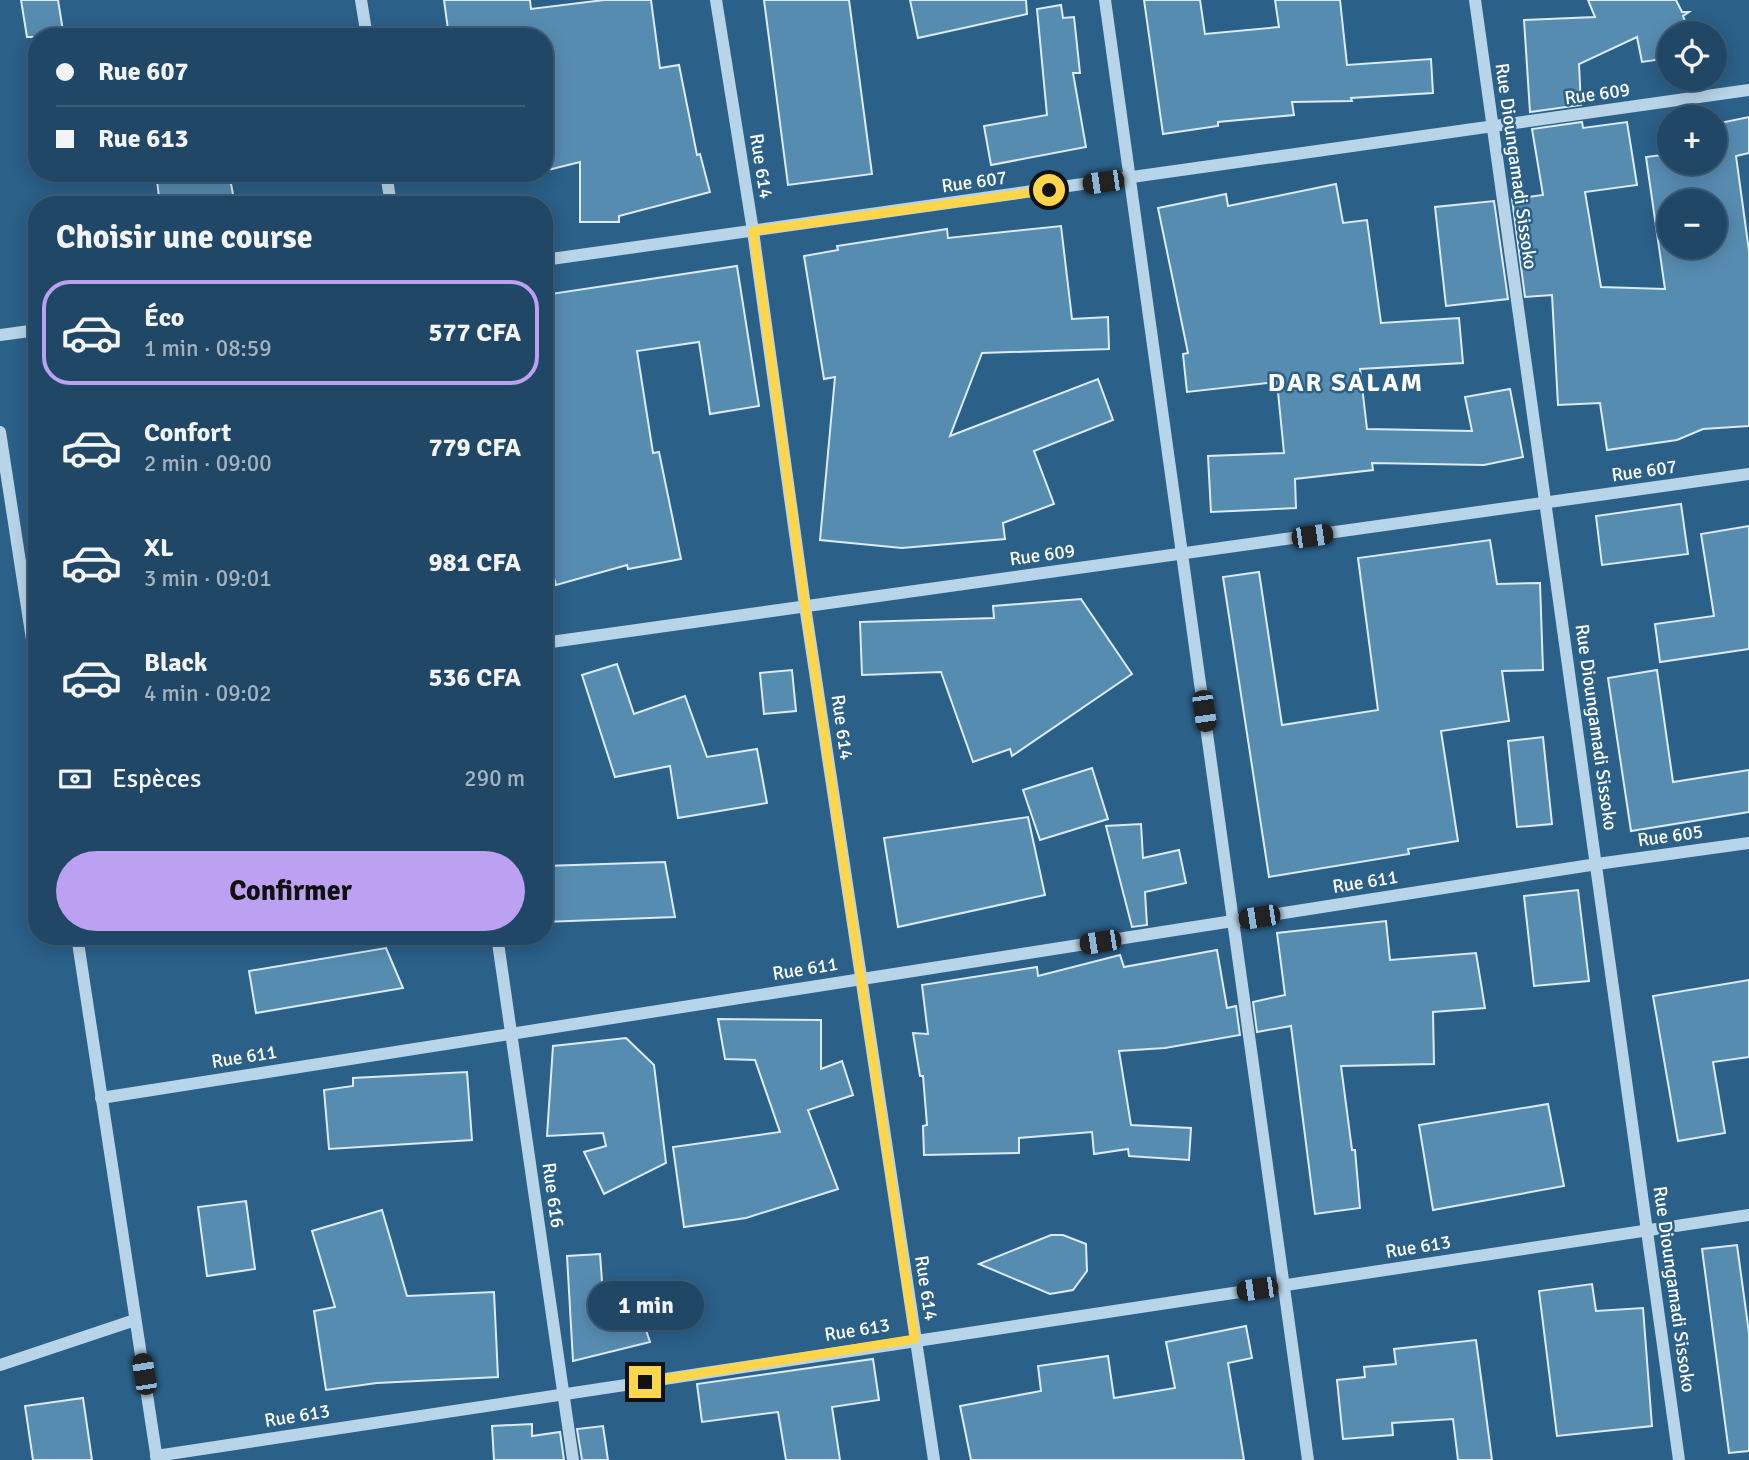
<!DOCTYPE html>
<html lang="fr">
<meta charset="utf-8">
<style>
:root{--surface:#204866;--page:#2d526f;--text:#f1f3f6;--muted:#a2b2bf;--line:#3d607a;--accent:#bca0f2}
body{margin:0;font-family:Signika,sans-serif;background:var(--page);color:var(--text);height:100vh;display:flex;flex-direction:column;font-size:26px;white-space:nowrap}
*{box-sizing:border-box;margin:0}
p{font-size:23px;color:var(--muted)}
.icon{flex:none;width:38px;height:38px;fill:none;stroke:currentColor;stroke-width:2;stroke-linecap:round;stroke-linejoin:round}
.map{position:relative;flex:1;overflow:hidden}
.drawer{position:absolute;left:28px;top:196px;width:525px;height:749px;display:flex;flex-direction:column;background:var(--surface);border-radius:28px;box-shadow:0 4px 18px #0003,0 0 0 2px var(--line)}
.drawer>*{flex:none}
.top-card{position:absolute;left:28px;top:28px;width:525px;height:154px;border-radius:28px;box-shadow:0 4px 18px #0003,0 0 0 2px var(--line);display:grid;align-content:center;height:154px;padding:0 28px;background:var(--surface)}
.tools{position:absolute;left:1657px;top:21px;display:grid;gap:14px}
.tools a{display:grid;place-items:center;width:70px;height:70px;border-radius:50%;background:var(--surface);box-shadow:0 4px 18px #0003,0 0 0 2px var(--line);font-size:35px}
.end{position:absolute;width:32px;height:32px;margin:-16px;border:9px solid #ffd54a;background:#111;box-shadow:0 0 0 4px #111}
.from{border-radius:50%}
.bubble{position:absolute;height:49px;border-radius:24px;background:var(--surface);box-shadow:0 4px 18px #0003,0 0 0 2px var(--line);font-size:23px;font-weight:700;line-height:49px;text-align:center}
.car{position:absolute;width:21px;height:42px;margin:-21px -10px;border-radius:9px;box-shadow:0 0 5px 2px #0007;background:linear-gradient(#222 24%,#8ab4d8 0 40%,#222 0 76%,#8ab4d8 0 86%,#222 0)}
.top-card b{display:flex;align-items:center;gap:24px;height:66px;font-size:26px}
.top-card b+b{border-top:2px solid var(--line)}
.top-card i{width:18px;height:18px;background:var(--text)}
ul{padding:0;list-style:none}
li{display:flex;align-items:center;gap:21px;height:105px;margin:0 14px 10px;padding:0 14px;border:4px solid transparent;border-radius:28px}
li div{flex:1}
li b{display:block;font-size:26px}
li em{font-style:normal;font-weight:700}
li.selected{border-color:var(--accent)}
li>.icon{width:63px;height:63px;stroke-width:1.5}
h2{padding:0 28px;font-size:32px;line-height:84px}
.pay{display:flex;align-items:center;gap:18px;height:77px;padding:0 28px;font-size:26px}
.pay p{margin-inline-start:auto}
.cta{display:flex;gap:14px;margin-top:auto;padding:14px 28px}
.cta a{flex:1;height:80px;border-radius:42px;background:var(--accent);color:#111;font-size:28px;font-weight:700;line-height:80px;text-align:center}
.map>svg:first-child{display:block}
</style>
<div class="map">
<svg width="1749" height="1460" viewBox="0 0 1749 1460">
<rect width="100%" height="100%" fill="#2b6088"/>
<g fill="#578cb1" stroke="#dbebf7" stroke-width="2" fill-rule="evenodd">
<path d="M21,0H58L64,37H27Z"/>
<path d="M444,0H530L531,9L604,0H651L660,68L679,65L697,155L700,154L710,192L619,216V222H580V162L544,171V37H449Z"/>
<path d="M764,0H849L872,174L788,185Z"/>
<path d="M910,0H1026L1027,14L918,38Z"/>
<path d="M1144,0H1200L1205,34L1279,27L1275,0H1340L1347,65L1431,59L1433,93L1351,98L1352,101L1292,102L1294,115L1218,122V126L1163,134Z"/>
<path d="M1588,0H1676L1682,12H1689L1683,16L1690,33H1670V58L1642,62L1637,37L1579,64L1581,105L1530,112L1524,20L1595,17Z"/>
<path d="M1061,5L1063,18L1074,17L1080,73H1073L1086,147L991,165L984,126L1047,115L1037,9Z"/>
<path d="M1749,117V153L1736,156L1749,251V426L1703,429L1677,440L1607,450L1600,403L1558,405L1552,295L1525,297L1512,199L1543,195L1532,129L1582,122L1583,128L1627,122L1637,185L1585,192L1601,287L1665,289L1646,157L1670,154V163H1715V124ZM1670,201H1715V247H1670Z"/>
<path d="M156,173H229L235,205H160Z"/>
<path d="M1336,184L1343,223L1367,220L1381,323L1459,318L1463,363L1360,369L1367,429L1472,431L1465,397L1510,389L1523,457L1484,465L1372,463L1373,470L1295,479L1296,508L1211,512L1208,456L1284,453L1277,382L1187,392L1183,354L1188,353L1158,208L1226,194L1228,206Z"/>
<path d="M1494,201L1508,299L1446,306L1435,207Z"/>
<path d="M1061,226L1072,319L1108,317L1109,349L982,353L950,436L1098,379L1113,420L1034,451L1054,504L1003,523L1005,539L902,548L820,540L835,377L824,379L804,256L838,250L837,246L947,229L948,238Z"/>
<path d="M737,266L759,406L710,414L699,342L637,351L653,453L659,452L681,559L628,569L627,565L556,585L544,542V453L552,452L544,392V295Z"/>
<path d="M1681,504L1688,554L1602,565L1596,516Z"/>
<path d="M1749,526V649L1660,662L1655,624L1714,616L1701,534Z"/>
<path d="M1490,540L1497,584L1540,583L1543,670L1502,671L1509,721L1441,731L1458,841L1408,849L1409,854L1269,877L1223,577L1259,572L1282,725L1378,710L1358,558Z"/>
<path d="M1081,599L1132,674L1012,756L1010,749L973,762L941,672L862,675L860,622L994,618L993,606Z"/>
<path d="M617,664L634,714L685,696L707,757L757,749L767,803L678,818L670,766L615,777L582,675Z"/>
<path d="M792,670L796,711L764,714L760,673Z"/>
<path d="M1657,670L1673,782L1749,770V812L1631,831L1608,678Z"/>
<path d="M1543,737L1552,824L1517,827L1508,741Z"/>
<path d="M1092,768L1108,819L1040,840L1023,790Z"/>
<path d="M1028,817L1045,895L898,927L884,838Z"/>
<path d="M1141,824L1143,858L1179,850L1186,883L1145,892L1147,925L1132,927L1106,826Z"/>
<path d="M665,862L675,917L544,922V866Z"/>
<path d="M1578,890L1589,981L1534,986L1524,896Z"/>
<path d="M1386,921L1390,960L1476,953L1485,1008L1433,1012L1434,1064L1341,1066L1352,1150H1355L1360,1208L1315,1214L1291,1026L1257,1032L1253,1002L1285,995L1277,933Z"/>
<path d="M386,948L403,988L256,1013L249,971Z"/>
<path d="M1217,950L1227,1008L1236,1006L1240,1035L1165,1048L1119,1051L1131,1125L1191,1128L1189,1160L1129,1156L1128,1149L1094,1154L1092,1132L1019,1138V1153L924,1155L923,1126L927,1125L923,1076H920L913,1033L928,1034L922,985L1037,967L1038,976L1120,955L1124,967Z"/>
<path d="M1749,980V1057L1713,1062L1725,1133L1678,1141L1653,996Z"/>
<path d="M718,1019L821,1020V1069L842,1061L853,1095L808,1110L838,1189L746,1218L684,1227L673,1147L780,1132L755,1060L725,1059Z"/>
<path d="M626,1038L654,1065L666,1163L604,1194L584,1152L606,1146L603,1133L547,1136L553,1046Z"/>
<path d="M467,1072L472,1140L329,1149L324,1090L353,1086V1078Z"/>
<path d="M1548,1104L1564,1186L1433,1210L1419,1125Z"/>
<path d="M246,1201L255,1269L207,1276L198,1207Z"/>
<path d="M382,1210L407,1296L494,1292L498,1377L377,1383L326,1390L314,1311L335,1307L312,1231Z"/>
<path d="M1051,1235H1063L1086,1244L1087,1271L1073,1290L1050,1294L979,1264Z"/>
<path d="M1737,1245L1749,1333V1451L1729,1453L1702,1249Z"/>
<path d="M600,1254L603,1295L631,1285L650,1342L573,1361L567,1256Z"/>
<path d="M1592,1284L1596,1311L1643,1308L1652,1426L1557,1436L1539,1291Z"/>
<path d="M1246,1326L1252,1358L1228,1363L1244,1460H971L960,1406L1041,1391L1038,1366L1108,1356L1114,1398L1175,1388L1166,1342Z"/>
<path d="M1476,1340L1492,1460H1458L1453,1419L1392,1423L1393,1435L1343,1439L1337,1380L1365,1377L1364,1367L1396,1364L1394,1349Z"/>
<path d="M873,1359L879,1400L832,1407L840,1460H786L778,1412L702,1422L697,1384Z"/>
<path d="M83,1398L92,1460H33L25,1406Z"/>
<path d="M532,1424V1436L560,1432L564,1460H494L492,1426Z"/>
<path d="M603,1426L608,1460H582L577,1429Z"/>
</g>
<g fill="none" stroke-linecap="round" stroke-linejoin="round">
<g stroke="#b7d4e8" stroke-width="12">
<path d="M361,0L367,37"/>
<path d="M716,0L753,231L805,606L934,1460"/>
<path d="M1105,0L1308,1460"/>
<path d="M1475,0L1679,1460"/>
<path d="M386,173L391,205"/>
<path d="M544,260L1749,90"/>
<path d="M0,335L37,330"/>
<path d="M0,432L37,672"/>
<path d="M544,643L1749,474"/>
<path d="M77,936L157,1460"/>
<path d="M497,936L573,1460"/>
<path d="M101,1098L1597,864L1749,843"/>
<path d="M0,1365L135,1320"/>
<path d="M156,1456L1749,1215"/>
</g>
</g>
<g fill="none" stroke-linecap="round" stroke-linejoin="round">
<path stroke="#ffd54a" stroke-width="9" d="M645,1382L915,1339L809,633L753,231L1049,190"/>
</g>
<g text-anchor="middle" stroke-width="5" stroke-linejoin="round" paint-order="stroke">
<g font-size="19" fill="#fff" stroke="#2b6088">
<text transform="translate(1597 93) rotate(-8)" y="7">Rue 609</text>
<text transform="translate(762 166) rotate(81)" y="7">Rue 614</text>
<text transform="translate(1517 166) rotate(82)" y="7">Rue Dioungamadi Sissoko</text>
<text transform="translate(974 181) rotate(-8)" y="7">Rue 607</text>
<text transform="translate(1644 470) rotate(-8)" y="7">Rue 607</text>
<text transform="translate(1042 554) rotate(-8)" y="7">Rue 609</text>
<text transform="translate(843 727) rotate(82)" y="7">Rue 614</text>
<text transform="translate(1597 727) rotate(82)" y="7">Rue Dioungamadi Sissoko</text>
<text transform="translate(1670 835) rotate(-8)" y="7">Rue 605</text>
<text transform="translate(1365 881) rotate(-9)" y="7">Rue 611</text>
<text transform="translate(805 968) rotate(-9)" y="7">Rue 611</text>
<text transform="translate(244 1056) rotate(-9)" y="7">Rue 611</text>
<text transform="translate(554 1195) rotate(82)" y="7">Rue 616</text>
<text transform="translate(1418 1246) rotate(-9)" y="7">Rue 613</text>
<text transform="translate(927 1288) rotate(81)" y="7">Rue 614</text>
<text transform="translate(1675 1289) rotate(82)" y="7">Rue Dioungamadi Sissoko</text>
<text transform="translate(857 1329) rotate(-9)" y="7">Rue 613</text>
<text transform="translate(297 1415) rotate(-9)" y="7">Rue 613</text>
</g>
<g font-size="26" font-weight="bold" letter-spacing="2" fill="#fff" stroke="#2b6088">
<text x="1346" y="391">DAR SALAM</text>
</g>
</g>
</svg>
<div class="tools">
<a><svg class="icon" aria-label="locate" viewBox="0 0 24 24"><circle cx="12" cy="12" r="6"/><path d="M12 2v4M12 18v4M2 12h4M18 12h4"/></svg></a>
<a>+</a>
<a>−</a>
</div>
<i class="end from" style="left:1049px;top:190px"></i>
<i class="end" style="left:645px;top:1382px"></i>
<div class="bubble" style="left:588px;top:1281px;width:116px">1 min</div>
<i class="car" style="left:1103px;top:182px;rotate:262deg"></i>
<i class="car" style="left:1312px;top:536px;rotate:82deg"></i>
<i class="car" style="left:1204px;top:711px;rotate:172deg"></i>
<i class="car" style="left:1259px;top:917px;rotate:261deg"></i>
<i class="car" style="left:1100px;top:942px;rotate:261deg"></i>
<i class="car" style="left:1257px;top:1289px;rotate:262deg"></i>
<i class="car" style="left:144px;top:1374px;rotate:351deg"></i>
<div class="top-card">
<b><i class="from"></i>Rue 607</b>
<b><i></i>Rue 613</b>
</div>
<section class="drawer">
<h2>Choisir une course</h2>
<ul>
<li class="selected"><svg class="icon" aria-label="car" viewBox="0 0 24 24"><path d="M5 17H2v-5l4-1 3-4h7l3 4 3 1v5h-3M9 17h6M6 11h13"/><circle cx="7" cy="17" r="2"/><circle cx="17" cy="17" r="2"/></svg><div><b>Éco</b><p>1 min · 08:59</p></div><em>577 CFA</em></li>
<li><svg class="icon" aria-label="car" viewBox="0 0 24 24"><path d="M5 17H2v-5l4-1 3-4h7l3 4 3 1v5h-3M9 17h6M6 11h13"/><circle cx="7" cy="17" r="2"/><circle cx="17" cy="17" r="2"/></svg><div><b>Confort</b><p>2 min · 09:00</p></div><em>779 CFA</em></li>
<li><svg class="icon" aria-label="car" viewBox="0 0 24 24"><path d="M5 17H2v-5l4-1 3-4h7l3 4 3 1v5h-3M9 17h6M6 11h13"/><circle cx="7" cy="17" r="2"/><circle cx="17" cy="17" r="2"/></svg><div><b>XL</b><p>3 min · 09:01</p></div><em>981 CFA</em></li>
<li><svg class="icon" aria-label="car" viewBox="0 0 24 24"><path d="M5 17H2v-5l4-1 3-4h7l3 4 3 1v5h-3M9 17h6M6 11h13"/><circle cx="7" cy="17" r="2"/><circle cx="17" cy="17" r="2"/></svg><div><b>Black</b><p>4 min · 09:02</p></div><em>536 CFA</em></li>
</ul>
<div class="pay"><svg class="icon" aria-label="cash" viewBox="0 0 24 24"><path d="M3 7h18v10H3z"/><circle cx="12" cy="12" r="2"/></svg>Espèces<p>290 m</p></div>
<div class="cta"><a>Confirmer</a></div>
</section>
</div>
